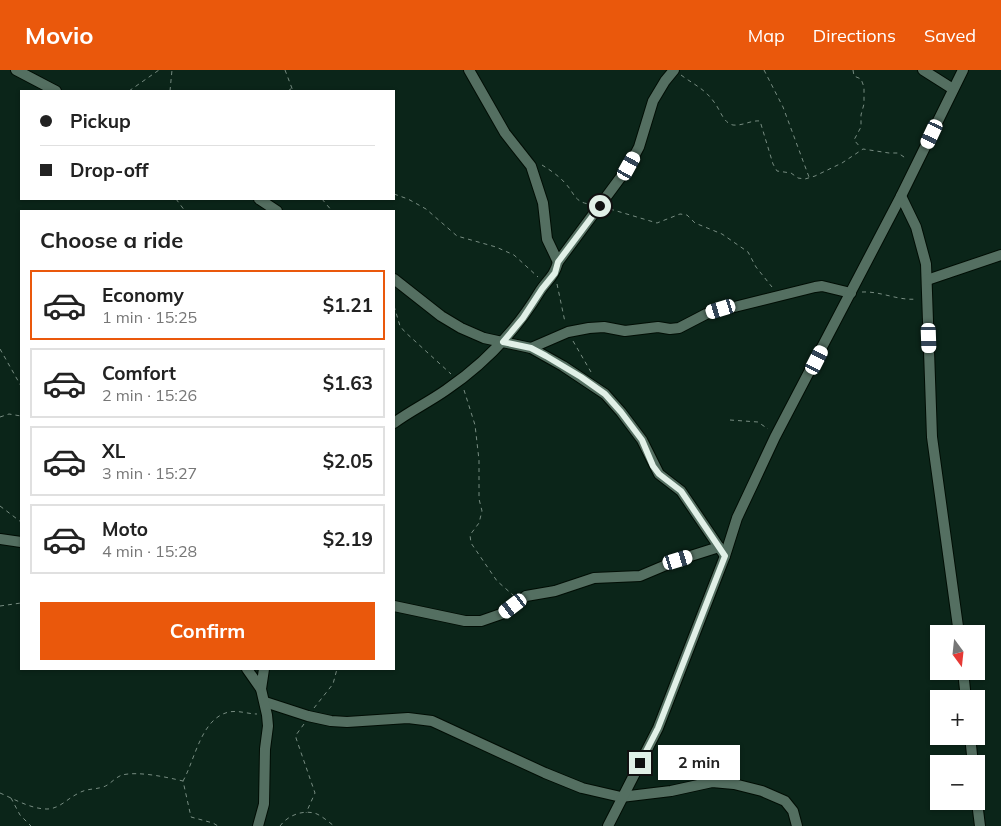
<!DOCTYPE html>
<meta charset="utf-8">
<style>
:root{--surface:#fff;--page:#f6f6f6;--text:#222;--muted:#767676;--line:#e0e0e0;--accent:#ea580c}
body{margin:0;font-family:Mulish,sans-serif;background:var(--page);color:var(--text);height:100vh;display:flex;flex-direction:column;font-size:19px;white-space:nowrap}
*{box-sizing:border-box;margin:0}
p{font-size:16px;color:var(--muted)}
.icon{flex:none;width:28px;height:28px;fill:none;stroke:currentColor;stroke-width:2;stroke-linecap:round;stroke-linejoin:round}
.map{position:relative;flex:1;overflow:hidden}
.panel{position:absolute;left:20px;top:140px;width:375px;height:460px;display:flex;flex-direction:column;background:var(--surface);border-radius:0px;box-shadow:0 1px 4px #0004}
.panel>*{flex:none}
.banner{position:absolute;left:20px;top:20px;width:375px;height:110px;border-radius:0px;box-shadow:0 1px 4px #0004;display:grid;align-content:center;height:110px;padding:0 20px;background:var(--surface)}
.needle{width:32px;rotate:165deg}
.fabs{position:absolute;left:930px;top:555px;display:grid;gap:10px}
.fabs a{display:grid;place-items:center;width:55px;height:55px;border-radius:0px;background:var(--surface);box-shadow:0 1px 4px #0004;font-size:25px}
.end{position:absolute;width:22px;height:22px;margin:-11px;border:6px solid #e1f0e7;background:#111;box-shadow:0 0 0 2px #111}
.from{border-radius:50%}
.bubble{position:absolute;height:35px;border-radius:0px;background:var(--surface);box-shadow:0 1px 4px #0004;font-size:16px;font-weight:700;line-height:35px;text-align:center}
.car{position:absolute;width:15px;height:30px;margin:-15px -8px;border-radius:6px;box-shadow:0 0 4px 1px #0007;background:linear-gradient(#fff 24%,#345 0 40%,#fff 0 76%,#345 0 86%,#fff 0)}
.banner b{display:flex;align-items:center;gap:18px;height:48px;font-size:19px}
.banner b+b{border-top:1px solid var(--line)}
.banner i{width:12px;height:12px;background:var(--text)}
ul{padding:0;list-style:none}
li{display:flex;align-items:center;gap:15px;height:70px;margin:0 10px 8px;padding:0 10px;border:2px solid var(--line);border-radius:0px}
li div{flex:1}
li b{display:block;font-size:19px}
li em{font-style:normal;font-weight:700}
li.on{border-color:var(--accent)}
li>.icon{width:45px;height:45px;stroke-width:1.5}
h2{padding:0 20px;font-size:22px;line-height:60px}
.button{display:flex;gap:10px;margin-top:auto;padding:10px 20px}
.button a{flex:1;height:58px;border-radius:0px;background:var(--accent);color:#fff;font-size:20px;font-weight:700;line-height:58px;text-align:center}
header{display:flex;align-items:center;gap:30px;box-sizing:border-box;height:70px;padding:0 25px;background:var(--accent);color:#fff}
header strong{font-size:24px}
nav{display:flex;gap:28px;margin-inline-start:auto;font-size:18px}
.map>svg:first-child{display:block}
</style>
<header>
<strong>Movio</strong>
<nav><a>Map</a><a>Directions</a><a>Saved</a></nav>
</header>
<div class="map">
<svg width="1001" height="756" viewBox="0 0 1001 756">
<rect width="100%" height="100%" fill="#0b2519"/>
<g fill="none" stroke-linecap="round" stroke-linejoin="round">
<g stroke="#000d04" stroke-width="12">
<g id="minor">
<path d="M16,0L56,21"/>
<path d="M469,0L505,63L531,96L543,133L547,169L558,192"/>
<path d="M923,0L953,19"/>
<path d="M901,126L916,157L926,194L932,367L959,564"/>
<path d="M259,129L277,141"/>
<path d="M394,209L441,246L461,258L484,268L531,278L563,296L605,324L621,342L642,370L659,404L681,421L725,486"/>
<path d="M927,210L1001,185"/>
<path d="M531,278L568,262L589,258L604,257L625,261L658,257L670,259L679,258L706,244L815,217L822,216L851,223"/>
<path d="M394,353C410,341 429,332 446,320C484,294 516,261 540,221C548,209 554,207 558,192L629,96L639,77L653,31L665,11L674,0"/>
<path d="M0,469L21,472"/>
<path d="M394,536L465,551H481L504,543L526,526L555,521L594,508L640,506L678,490L719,477"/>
<path d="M247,599L261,619"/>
<path d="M963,601L966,629"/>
<path d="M265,632L308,646L331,651L347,652L408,648L432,651L545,703L582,718L621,727L671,721L712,712L734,714L762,721L785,731L793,741L797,756"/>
<path d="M970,666L973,694"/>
<path d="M976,724L980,756"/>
<path d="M258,756L264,734L265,679L268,656L267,645L261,619L264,599"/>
<path d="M608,756L658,658L725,486L737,448L753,414L775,367L901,126L963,0"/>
</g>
</g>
<g stroke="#778c81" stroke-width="1" stroke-dasharray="4 4" stroke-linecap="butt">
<path d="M285,0L293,21"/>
<path d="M764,0L783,37L809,107"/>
<path d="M853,0L854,6L861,9L864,17V34L861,45V57L854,70L861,78"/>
<path d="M681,5C693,14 705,19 714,32C720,39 723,53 733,55C743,56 751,50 760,51L773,94L777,101L791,103L798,108L805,109L815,106L842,93L863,79L889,83H898L907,89"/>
<path d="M129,21L159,0"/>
<path d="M170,21L172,0"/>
<path d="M288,21L292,18"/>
<path d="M542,95C550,100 559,106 565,113C574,122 574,132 589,134"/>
<path d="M394,124L408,129L426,139L457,166L496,177L514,185L538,207"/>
<path d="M176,129L185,141"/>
<path d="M322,129L332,141"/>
<path d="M610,139L657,153L680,144L687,145L695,153L722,164L748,182L756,197L772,217"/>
<path d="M557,214L565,252"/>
<path d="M862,222C881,221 898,231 917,229"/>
<path d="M394,236L400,256L405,262L451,304"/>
<path d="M573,271L591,302"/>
<path d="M0,279L21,316"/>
<path d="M464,320L475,355L479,390V429L482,441L479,453L470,465L471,473L497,511L513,525"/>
<path d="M0,347L9,344L21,346"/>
<path d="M730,350L758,352L768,359"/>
<path d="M0,436L21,452"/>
<path d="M0,536L21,533"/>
<path d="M314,638L333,614L337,599"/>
<path d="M304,654L296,665V668L315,723L306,743"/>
<path d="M183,711C195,690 201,648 229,642C238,640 248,644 257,644"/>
<path d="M0,723C14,729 31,739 47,739C59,739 67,729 77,724C87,718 93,720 103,717C110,715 114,708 122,705C138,701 166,707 183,711L191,747L213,753L218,756"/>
<path d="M11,728L20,745L31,756"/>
<path d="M280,756C288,745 304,739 317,744C323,747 329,752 334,756"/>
</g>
<use href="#minor" stroke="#546f61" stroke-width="10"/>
</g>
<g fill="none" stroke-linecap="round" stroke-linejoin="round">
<path stroke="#e1f0e7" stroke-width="6" d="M600,136L558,192L555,203L542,219L523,248L503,272L531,278L546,286L581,307L605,324L621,342L642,370L653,396L659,404L681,421L725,486L658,658L640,693"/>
</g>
</svg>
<div class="fabs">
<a><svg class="needle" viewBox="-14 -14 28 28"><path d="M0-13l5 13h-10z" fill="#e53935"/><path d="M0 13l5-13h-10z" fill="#767676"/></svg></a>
<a>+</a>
<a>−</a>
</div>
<i class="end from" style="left:600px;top:136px"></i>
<i class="end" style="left:640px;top:693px"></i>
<div class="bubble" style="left:658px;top:675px;width:82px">2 min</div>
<i class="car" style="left:932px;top:64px;rotate:205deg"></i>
<i class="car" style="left:629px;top:96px;rotate:29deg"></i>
<i class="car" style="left:721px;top:239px;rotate:253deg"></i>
<i class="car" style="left:929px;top:268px;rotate:178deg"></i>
<i class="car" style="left:817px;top:290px;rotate:27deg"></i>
<i class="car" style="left:678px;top:490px;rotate:73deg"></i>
<i class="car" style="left:513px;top:536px;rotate:233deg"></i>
<div class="banner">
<b><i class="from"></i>Pickup</b>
<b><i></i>Drop-off</b>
</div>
<section class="panel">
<h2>Choose a ride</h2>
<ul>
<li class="on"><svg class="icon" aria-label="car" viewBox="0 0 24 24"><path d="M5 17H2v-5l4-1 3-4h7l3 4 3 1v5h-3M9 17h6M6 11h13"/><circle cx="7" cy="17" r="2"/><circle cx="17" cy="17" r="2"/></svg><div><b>Economy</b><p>1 min · 15:25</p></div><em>$1.21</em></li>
<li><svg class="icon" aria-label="car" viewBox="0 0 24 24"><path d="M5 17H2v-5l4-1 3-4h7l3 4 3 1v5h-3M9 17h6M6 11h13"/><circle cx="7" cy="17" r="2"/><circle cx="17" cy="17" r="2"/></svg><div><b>Comfort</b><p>2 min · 15:26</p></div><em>$1.63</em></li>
<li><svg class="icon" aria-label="car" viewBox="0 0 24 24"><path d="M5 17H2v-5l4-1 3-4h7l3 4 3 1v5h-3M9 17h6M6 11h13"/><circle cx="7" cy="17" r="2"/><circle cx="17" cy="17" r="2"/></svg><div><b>XL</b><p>3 min · 15:27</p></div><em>$2.05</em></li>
<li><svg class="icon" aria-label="car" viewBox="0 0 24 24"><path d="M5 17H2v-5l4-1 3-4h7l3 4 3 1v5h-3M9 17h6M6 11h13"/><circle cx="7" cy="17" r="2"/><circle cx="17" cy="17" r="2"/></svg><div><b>Moto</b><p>4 min · 15:28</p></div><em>$2.19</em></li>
</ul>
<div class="button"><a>Confirm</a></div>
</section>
</div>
